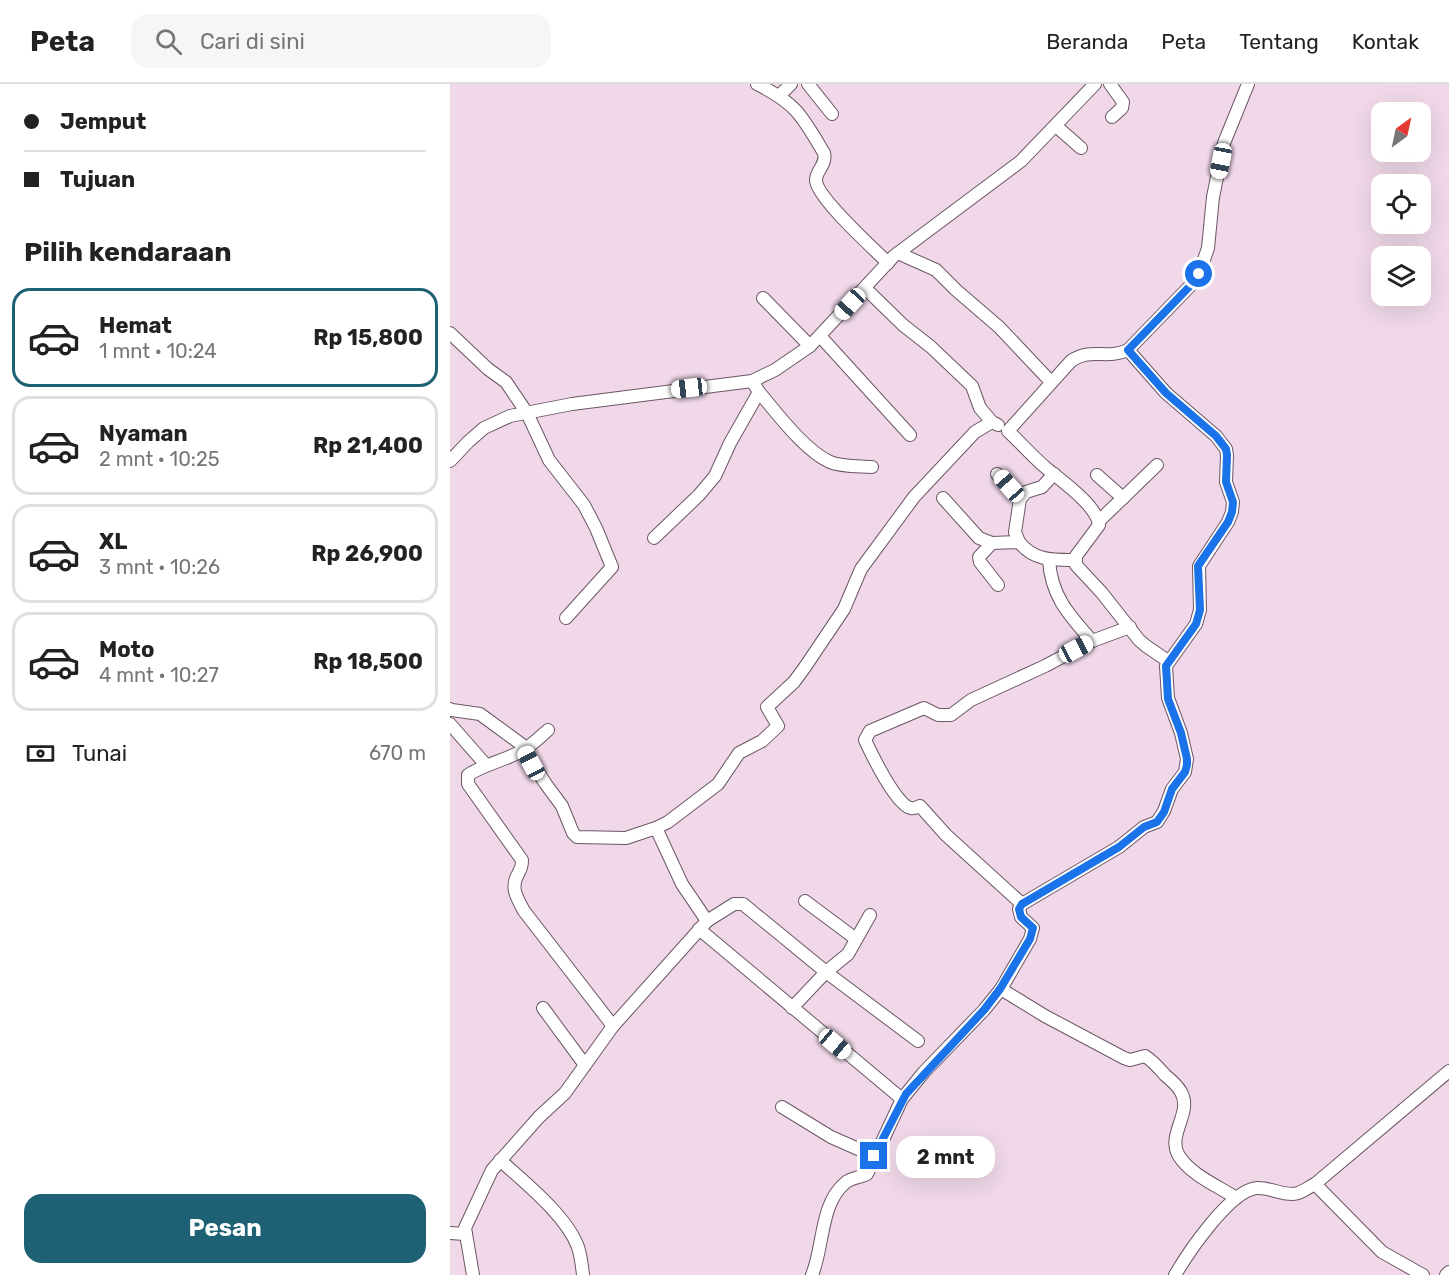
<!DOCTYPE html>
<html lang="id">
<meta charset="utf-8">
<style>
:root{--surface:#fff;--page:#f6f6f6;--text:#222;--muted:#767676;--line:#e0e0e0;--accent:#1e6074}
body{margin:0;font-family:Rubik,sans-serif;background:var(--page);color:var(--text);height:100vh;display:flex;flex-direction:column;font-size:22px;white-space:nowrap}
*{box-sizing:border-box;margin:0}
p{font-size:20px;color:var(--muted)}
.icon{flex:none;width:33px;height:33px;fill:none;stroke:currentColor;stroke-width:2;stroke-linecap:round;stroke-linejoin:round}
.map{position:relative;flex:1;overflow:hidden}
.panel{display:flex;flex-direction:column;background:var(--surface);width:450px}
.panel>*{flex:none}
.hud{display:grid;align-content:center;height:132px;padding:0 24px;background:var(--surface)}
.needle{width:39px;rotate:33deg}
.buttons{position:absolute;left:921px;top:18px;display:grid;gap:12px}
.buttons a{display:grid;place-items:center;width:60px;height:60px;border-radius:12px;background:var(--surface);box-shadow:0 6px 24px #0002;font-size:30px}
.end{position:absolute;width:27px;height:27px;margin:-14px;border:8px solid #1a73e8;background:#fff;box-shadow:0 0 0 3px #fff}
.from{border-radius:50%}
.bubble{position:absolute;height:42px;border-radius:18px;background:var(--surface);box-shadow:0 6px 24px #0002;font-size:20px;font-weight:700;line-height:42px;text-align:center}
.car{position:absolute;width:18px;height:36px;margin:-18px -9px;border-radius:8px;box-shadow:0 0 4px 2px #0007;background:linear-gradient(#fff 24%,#345 0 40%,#fff 0 76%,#345 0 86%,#fff 0)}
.hud b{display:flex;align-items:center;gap:21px;height:57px;font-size:22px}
.hud b+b{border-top:2px solid var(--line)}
.hud i{width:15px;height:15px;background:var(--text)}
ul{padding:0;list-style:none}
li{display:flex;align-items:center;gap:18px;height:99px;margin:0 12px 9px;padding:0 12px;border:3px solid var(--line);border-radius:18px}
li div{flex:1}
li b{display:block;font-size:22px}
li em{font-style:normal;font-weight:700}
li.current{border-color:var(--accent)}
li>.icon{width:54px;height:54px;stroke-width:1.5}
h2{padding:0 24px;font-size:27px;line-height:72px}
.pay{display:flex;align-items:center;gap:15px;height:66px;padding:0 24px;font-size:22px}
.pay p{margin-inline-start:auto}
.primary-button{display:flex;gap:12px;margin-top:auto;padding:12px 24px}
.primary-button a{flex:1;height:69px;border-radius:18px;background:var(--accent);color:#fff;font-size:24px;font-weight:700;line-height:69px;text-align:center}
header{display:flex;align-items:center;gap:36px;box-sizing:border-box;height:84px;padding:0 30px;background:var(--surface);border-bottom:2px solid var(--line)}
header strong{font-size:28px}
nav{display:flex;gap:33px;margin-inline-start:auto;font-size:21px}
.search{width:420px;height:54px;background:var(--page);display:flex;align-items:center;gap:15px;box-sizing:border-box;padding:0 21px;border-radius:18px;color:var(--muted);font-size:22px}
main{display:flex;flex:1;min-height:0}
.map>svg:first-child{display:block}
</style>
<header>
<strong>Peta</strong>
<div class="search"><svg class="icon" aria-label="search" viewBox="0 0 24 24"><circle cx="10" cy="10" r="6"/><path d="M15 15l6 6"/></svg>Cari di sini</div>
<nav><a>Beranda</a><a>Peta</a><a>Tentang</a><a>Kontak</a></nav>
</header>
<main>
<section class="panel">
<div class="hud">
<b><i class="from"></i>Jemput</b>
<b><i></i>Tujuan</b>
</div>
<h2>Pilih kendaraan</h2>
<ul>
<li class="current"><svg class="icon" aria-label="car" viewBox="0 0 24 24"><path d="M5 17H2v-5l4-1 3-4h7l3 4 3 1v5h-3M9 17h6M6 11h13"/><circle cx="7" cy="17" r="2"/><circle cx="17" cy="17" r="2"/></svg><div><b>Hemat</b><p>1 mnt · 10:24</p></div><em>Rp 15,800</em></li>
<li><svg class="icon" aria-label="car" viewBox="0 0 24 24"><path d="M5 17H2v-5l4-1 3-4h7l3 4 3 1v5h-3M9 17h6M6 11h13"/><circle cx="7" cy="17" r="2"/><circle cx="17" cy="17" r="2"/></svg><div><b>Nyaman</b><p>2 mnt · 10:25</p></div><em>Rp 21,400</em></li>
<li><svg class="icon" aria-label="car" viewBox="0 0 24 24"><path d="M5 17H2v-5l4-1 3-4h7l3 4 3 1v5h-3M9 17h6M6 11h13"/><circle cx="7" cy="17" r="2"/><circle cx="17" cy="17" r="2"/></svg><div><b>XL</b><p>3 mnt · 10:26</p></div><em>Rp 26,900</em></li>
<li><svg class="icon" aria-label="car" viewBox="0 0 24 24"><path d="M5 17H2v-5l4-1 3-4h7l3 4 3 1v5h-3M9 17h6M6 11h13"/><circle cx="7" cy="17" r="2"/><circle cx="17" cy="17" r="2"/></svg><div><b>Moto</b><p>4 mnt · 10:27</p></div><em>Rp 18,500</em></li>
</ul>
<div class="pay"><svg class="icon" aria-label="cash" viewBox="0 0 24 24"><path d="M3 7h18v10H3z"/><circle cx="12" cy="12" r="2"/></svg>Tunai<p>670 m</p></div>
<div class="primary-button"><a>Pesan</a></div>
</section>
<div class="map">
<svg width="999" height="1191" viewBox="0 0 999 1191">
<rect width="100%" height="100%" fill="#f0d8e9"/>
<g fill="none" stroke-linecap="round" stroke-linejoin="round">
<g stroke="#6b5665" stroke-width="14">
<g id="street">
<path d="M307,0C347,20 352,32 374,69C377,81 366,86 366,96C366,113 424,165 438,179"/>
<path d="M358,0L382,30"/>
<path d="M660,0L673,18L672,24L662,33"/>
<path d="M330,11L341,0"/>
<path d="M606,42L631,64"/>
<path d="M448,169L486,186L506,206L549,243L601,298"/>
<path d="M415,204L453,241L481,263L522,302L530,324L542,338L548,341"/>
<path d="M313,214L360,262"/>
<path d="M0,249L38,285L56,298L77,329L99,376L134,421L146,444L162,483L116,534"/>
<path d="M370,252L460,351"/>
<path d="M309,308C326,328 355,367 380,378C392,383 409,382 422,383"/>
<path d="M0,377L18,358L34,344L60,332L122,320L302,297L325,286L360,262L444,172L571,77L645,0"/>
<path d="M547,390L570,415"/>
<path d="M647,391L673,414"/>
<path d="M493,414L529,454L542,459L569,458C584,477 603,476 625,476"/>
<path d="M649,437L707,381"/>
<path d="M204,454L249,411L265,392L280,359L309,308L302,297"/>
<path d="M569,458L565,448L570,415L576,408L592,403L604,390"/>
<path d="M542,459L529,473L530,478L548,501"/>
<path d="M599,476C601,512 619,531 642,557"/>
<path d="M718,577L696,562L689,556L652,509L626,481V472L649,441C647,421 610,396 595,383C582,372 571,359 558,347L621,277C641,263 656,276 678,266L742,200L749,190L758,164L763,113L774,59L798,0"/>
<path d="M0,625L2,626L30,630L71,660L95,699L112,722L123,749L127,753L176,754L206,744"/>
<path d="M0,640L36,681"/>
<path d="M98,646C91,652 84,659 75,665C58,676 36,679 18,691V700L72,776C72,782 71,784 68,790C60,804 67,814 74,827L163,942"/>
<path d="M355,817L406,855"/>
<path d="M572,820L496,751L470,722C467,723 464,725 461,724C447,723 421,669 415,656L420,647L474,624L488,631H501L521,616L595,582L642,557L680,543"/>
<path d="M257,837L284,820H293L376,888L468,957"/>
<path d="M249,845L452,1015L474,988L534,926L551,905L580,855L583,844L571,833L569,825L572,820L669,763L694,743L707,738L714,727L722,705L735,688L737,675L731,649L718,614L716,582L746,540L750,526L749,482L778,438L782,428L783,418L776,398L777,371L776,365L766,352L716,309L678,266"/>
<path d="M551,905L595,932L674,974L680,976L695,972C703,977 709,984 715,991C721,996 728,1002 731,1008C743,1029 716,1051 729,1072C741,1091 768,1102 786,1114"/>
<path d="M93,924L135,981"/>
<path d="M342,924L376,888L398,870L420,831"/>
<path d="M332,1023L381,1053L424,1072"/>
<path d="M50,1076C75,1099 116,1131 128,1163C131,1172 132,1182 133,1191"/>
<path d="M865,1100L932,1168L973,1191"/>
<path d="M0,1149L15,1150"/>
<path d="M23,1191L15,1144L42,1086L89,1033L115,1009L163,942L257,837L232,800L206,744L218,738L268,700L289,669L312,657L328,642L317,623L344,598L355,583L394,525L411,485L464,413L525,348L542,338"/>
<path d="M362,1191C374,1162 370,1120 395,1099C402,1093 410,1094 417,1090L452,1015"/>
<path d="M725,1191C738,1169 780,1106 807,1104C820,1103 835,1113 848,1109C854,1107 859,1103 865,1100L999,987"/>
<path d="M996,1191L999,1188"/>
</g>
</g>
<use href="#street" stroke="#fff" stroke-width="12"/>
</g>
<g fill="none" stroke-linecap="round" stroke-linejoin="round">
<path stroke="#1a73e8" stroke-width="8" d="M424,1072L456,1010L534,926L550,905L580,855L583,844L571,833L569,825L572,820L669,763L694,743L707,738L714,728L722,705L735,688L737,681V675L731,649L718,615L716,582L746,540L750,526L748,482L778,438L782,428L783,418L776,398L777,371L776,365L766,352L716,309L678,266L742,200L749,190"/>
</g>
</svg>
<div class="buttons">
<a><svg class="needle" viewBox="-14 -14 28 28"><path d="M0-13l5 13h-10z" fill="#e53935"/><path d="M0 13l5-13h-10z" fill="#767676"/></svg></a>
<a><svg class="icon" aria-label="locate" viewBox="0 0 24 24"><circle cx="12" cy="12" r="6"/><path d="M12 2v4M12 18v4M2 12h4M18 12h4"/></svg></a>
<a><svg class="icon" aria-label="layers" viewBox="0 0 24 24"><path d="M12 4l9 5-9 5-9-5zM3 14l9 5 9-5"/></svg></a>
</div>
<i class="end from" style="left:749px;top:190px"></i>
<i class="end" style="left:424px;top:1072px"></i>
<div class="bubble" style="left:446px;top:1052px;width:99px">2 mnt</div>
<i class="car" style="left:771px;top:77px;rotate:191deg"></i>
<i class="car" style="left:400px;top:220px;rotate:223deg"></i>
<i class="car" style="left:239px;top:304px;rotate:263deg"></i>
<i class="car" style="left:559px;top:402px;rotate:319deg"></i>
<i class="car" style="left:626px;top:565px;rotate:62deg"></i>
<i class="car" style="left:81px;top:679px;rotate:332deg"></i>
<i class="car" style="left:385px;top:960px;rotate:130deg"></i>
</div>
</main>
